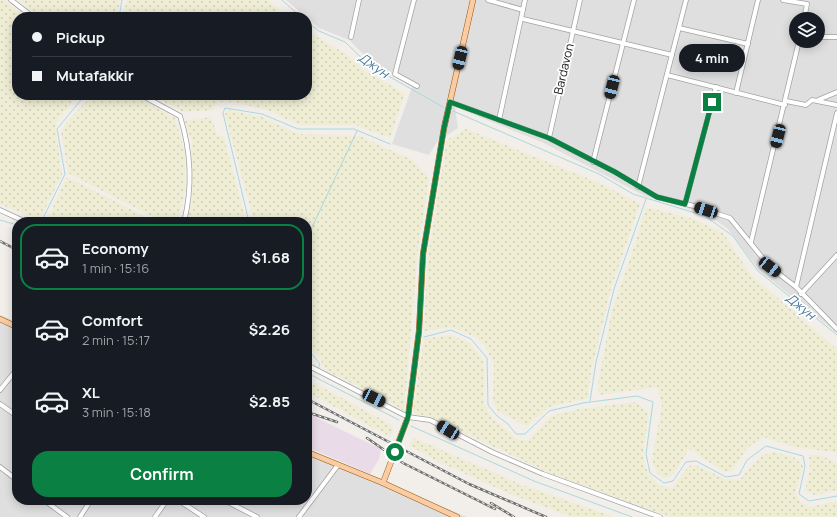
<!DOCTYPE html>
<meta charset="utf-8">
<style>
:root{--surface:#171b24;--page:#242831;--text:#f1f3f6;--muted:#9ea1a6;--line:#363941;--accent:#0b8043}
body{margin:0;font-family:Manrope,sans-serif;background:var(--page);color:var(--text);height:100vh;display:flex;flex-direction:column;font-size:15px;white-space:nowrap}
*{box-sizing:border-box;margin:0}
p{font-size:13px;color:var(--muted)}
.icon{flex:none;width:22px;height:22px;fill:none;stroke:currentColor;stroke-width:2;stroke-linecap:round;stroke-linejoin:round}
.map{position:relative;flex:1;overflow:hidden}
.side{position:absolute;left:12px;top:217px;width:300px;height:288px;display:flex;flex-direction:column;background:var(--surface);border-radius:16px;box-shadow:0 2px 10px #0003}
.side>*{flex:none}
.hud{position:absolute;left:12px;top:12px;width:300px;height:88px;border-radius:16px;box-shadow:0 2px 10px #0003;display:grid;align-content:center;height:88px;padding:0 20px;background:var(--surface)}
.tools{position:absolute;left:789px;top:12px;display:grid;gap:8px}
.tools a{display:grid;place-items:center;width:36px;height:36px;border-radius:50%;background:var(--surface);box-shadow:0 2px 10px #0003;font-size:20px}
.end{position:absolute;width:18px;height:18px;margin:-9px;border:5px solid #0b8043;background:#fff;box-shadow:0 0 0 2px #fff}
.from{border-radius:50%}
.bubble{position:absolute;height:28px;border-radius:14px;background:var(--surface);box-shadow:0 2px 10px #0003;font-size:13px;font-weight:700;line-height:28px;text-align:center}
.car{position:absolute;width:12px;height:24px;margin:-12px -6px;border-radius:5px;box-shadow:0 0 3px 1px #0007;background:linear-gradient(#222 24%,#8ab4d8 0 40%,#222 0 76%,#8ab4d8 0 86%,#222 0)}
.hud b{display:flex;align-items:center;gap:14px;height:38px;font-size:15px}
.hud b+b{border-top:1px solid var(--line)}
.hud i{width:10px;height:10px;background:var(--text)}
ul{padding:7px 0 0;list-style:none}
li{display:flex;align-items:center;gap:12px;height:66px;margin:0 8px 6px;padding:0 12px;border:2px solid transparent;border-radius:16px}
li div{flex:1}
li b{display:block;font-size:15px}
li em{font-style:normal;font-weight:700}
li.active{border-color:var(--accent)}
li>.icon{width:36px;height:36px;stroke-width:1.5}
.action{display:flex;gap:8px;margin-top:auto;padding:8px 20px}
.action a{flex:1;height:46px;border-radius:16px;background:var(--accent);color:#fff;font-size:16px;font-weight:700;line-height:46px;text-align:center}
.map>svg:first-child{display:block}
</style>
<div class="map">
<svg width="837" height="517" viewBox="0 0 837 517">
<defs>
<pattern id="farmland-dots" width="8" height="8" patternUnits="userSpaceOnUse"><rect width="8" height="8" fill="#efeed5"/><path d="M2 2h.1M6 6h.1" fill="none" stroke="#cdccb7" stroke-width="1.8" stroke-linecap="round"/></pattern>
</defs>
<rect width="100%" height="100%" fill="#f2eee9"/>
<g fill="#e0dfdf" fill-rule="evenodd">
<path d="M286,0H837V333L759,270L727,228L706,214L645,196L544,143L455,107L458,128L437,142L429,155L392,144L412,87L369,60L349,40L319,28ZM796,19H818V41H796Z"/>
<path d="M0,315L17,322V500H307V449L467,517H0Z"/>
</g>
<path fill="#eadbe9" d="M307,410L310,411L309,414L381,449L379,459L370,474L307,447Z"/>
<g fill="url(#farmland-dots)">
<path d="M0,0H5L24,17H17V95H78L55,124L62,175L39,220L0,204Z"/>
<path d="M19,0H119L120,4L116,17H38Z"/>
<path d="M127,0H268L288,17H122Z"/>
<path d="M307,31L346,54L364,70L405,94L390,138L356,125H299L270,111L235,102H218L212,110L183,112L152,95H307Z"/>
<path d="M92,95H134L175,118L185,153V188L178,222H163L68,173L61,132L67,122Z"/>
<path d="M228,110L262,117L297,134L360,136L412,160L429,178L418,250L404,411L378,396L324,370L321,360L307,343V222H254L225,114Z"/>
<path d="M211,117L217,135L224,137L246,222H187L192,201V142L185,121Z"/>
<path d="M466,129L604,185L640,204L611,288L591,371L588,398L549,407L527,426L498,411L493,402L494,365L485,346L475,337L452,327L424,331L428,258L447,140Z"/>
<path d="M67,177L156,222H46Z"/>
<path d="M646,207L694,219L723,233L751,275L837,349V454L834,452L795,447L763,437L747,448L732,471L725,472L689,449L672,476L664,478L656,472L652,459L662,406L657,387L599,395L598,384L612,310L634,247Z"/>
<path d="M450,335L470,343L483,359L485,375L484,404L491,416L518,440H528L551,416L579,409L636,402L648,413L643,458L648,474L660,486L672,488L689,466L695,465L725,479L740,480L750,467L763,455L774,452L795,458L803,466L795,494L801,502L810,507L837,501V517H670L549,473L431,417L416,415L413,411L424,339Z"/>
<path d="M314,383L392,425L393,432L389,436L307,392Z"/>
<path d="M414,438L522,485L615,517H572L513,495L437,461L409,445Z"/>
<path d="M809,455H820L837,463V490L815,495L805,491L810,469Z"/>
</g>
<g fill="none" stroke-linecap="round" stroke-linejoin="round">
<g stroke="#aad8de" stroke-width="1">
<path d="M282,0L301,17"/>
<path d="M119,17L122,0"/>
<path d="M307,22L319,31L345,42L369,65L443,107"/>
<path d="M453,111L599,174L633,194L705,216L733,236L758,271L837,335"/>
<path d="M0,220L17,225"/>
<path d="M41,222L65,174L57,129L85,95"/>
<path d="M249,222L223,113L225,108L262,114L298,129H354L390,144"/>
<path d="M307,238L357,131"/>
<path d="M424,337L451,330L471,339L487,358L488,405L497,416L508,424L516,434H525L549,411L583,403L637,396L653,402L646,454L650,473L664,483L673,481L686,462L696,461L726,477L739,475L747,460L766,446L803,456L805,466L799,494L809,501L837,496"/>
<path d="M307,348L320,364L318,369"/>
<path d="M307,373L399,420"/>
<path d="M590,401L596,362L614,289L646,199"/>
<path d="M411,426L534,481L632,517"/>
</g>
<g stroke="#a3a3a3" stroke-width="5.5">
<g id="minor">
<path d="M11,0L33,17"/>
<path d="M414,0L395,74L417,86"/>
<path d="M488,0L523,10"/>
<path d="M783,0L807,4L804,19"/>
<path d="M523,19L672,55"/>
<path d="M679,28L748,44"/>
<path d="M351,37L359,0"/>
<path d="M818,37H837"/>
<path d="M667,75L785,105"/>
<path d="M736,93L758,0"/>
<path d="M141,95L180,116C191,151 193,186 184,222"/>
<path d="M818,100L837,92"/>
<path d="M786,101L806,105L812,100L837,105"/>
<path d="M450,102L549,138L615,172L657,197L694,206L730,218L770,267L796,287L837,329"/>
<path d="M499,120L525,0"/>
<path d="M549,138L580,0"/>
<path d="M593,162L634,0"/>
<path d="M638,187L686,0"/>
<path d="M685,204L716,87"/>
<path d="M0,210L26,222"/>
<path d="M751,242L799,41"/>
<path d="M796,287L837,113"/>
<path d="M801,294L837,255"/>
<path d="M307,365L408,417L430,420L492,452L543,474L660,517"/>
<path d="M0,390L17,369"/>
<path d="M0,404L17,416"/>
<path d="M0,467L17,480"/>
<path d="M44,500L67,517"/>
<path d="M178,500L204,517"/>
<path d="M224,500L257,517"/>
<path d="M80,517L91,500"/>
<path d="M155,517L167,500"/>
<path d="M299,517L338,465"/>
</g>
</g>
<g stroke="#9c5903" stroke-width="6">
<g id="major">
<path d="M0,319L17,327"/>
<path d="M307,452L383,483L457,517"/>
<path d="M383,483L408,417L419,331L423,254L444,128L473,0"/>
</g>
</g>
<use href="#minor" stroke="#fff" stroke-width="4"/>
<use href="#major" stroke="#facca5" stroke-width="5"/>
<g stroke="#707070" stroke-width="2.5">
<g id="rail">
<path d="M0,241L17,250"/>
<path d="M307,399L469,484L546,517"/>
<path d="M307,412L337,422"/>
<path d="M367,438L403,463L495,509"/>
<path d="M491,503L514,517"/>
</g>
</g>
<use href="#rail" stroke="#fff" stroke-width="1" stroke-dasharray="3" stroke-linecap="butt"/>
</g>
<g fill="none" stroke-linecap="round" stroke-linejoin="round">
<path stroke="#0b8043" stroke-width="5" d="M395,452L408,417L419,331L423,254L444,128L450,102L549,138L615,172L657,197L685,204L712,102"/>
</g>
<g text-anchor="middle" stroke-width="3.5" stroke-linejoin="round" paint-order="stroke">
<g font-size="12" fill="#222" stroke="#fff">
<text transform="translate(564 69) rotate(-77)" y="4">Bardavon</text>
</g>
<g font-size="13" font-style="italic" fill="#457899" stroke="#fff">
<text transform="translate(374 65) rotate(35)" y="5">Джун</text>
<text transform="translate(801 306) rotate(39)" y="5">Джун</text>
</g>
</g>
</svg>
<div class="tools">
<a><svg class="icon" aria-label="layers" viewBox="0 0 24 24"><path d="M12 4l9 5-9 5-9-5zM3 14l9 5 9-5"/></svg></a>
</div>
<i class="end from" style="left:395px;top:452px"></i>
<i class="end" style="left:712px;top:102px"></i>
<div class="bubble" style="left:679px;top:44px;width:66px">4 min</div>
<i class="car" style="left:460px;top:58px;rotate:193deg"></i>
<i class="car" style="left:612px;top:87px;rotate:194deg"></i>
<i class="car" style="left:778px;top:136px;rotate:194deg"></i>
<i class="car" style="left:706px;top:210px;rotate:288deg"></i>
<i class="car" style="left:770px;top:267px;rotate:128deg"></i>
<i class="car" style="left:374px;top:398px;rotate:116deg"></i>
<i class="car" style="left:448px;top:430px;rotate:302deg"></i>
<div class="hud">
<b><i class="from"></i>Pickup</b>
<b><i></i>Mutafakkir</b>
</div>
<section class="side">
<ul>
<li class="active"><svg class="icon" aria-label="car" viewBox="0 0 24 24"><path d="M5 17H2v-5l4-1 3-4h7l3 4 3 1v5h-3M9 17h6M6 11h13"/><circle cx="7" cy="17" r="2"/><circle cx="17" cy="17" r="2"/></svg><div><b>Economy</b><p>1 min · 15:16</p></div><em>$1.68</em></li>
<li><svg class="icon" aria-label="car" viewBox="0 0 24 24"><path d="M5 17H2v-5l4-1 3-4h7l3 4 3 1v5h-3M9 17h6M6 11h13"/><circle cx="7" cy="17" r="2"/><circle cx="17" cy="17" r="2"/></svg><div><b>Comfort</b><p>2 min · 15:17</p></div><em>$2.26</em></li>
<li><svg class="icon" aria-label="car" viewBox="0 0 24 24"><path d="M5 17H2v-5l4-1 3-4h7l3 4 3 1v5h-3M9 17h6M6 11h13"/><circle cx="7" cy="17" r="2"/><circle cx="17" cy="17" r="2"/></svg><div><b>XL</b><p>3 min · 15:18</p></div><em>$2.85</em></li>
</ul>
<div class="action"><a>Confirm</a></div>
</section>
</div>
